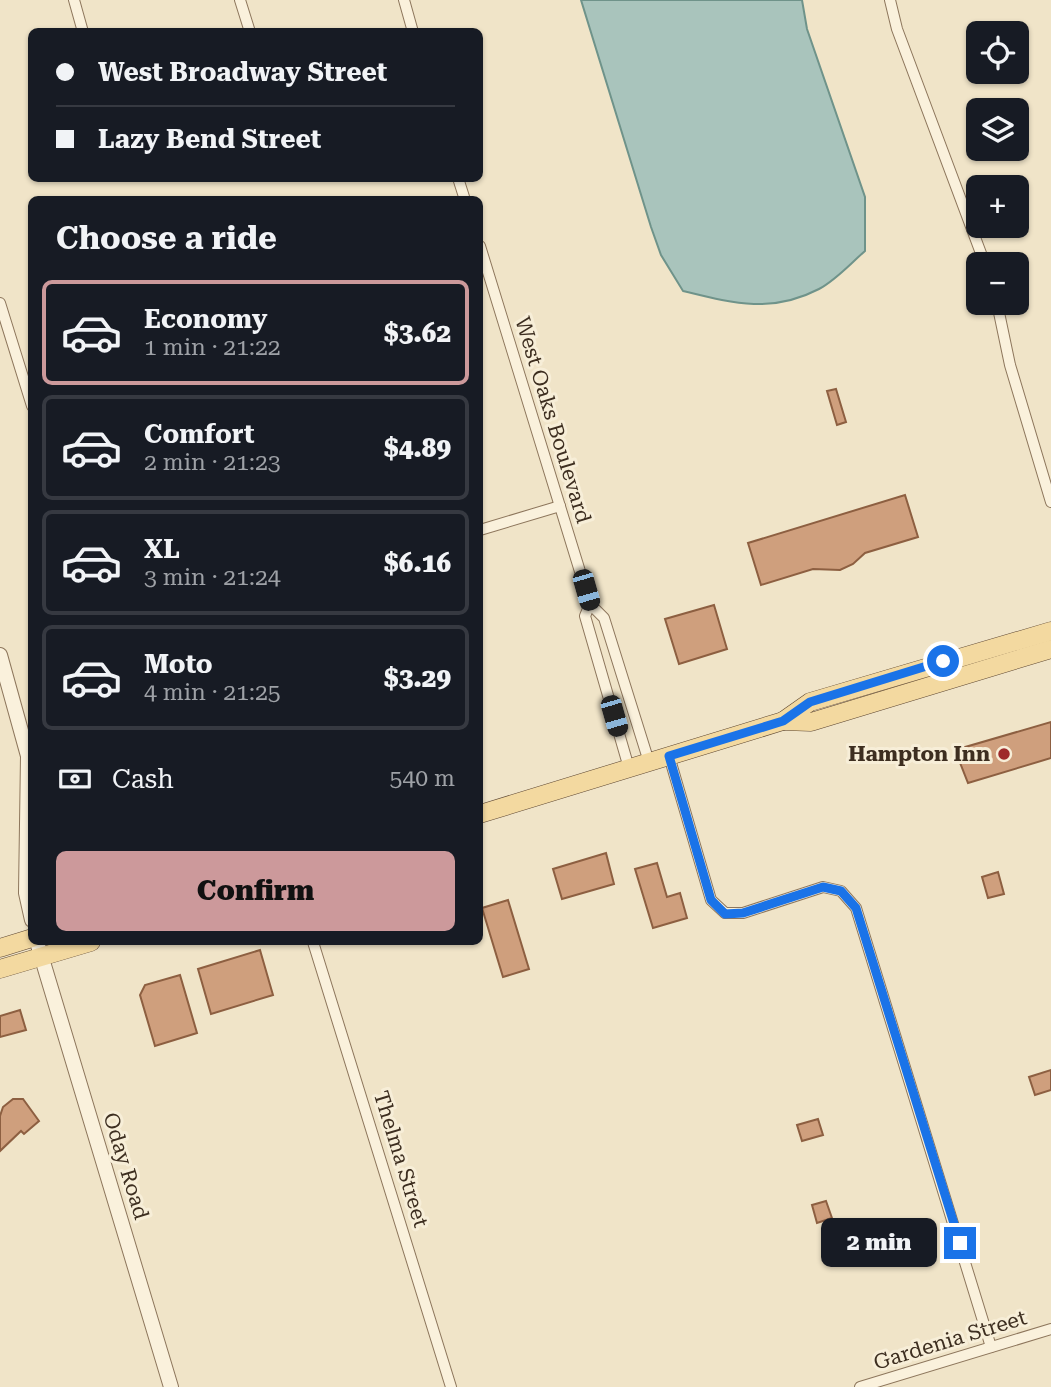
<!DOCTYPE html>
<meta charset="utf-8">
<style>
:root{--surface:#171b24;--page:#242831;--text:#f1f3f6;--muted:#9ea1a6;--line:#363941;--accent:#cc999b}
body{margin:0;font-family:"Roboto Serif",serif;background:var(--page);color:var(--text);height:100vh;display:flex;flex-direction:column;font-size:26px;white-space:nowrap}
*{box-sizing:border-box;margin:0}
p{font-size:23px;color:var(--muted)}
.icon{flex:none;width:38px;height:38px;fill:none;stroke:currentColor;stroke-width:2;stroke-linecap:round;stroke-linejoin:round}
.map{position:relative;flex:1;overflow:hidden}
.panel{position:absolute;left:28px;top:196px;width:455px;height:749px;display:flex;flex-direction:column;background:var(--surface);border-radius:10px;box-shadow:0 2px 5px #0004}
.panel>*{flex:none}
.hud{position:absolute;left:28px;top:28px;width:455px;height:154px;border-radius:10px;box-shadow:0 2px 5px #0004;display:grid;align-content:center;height:154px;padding:0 28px;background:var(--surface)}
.fabs{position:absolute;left:966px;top:21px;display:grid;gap:14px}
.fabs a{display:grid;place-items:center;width:63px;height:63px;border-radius:10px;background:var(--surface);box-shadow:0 2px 5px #0004;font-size:35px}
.end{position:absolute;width:32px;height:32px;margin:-16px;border:9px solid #1a73e8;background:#fff;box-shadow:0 0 0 4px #fff}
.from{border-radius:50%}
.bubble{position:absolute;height:49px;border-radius:10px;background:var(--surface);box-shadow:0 2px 5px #0004;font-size:23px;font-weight:800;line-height:49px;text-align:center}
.car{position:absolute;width:21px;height:42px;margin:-21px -10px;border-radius:9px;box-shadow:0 0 5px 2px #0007;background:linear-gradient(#222 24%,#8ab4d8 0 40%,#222 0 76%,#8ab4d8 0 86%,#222 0)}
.hud b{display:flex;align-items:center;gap:24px;height:66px;font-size:26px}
.hud b+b{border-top:2px solid var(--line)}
.hud i{width:18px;height:18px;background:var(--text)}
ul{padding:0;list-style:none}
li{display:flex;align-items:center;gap:21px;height:105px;margin:0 14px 10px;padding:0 14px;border:4px solid var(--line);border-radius:10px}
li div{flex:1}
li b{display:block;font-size:26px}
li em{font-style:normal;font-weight:800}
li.current{border-color:var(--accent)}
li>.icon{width:63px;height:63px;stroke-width:1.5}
h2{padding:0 28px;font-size:32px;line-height:84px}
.pay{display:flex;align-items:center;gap:18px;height:77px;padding:0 28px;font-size:26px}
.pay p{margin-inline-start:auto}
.action{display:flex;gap:14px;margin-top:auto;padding:14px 28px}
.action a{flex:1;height:80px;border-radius:10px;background:var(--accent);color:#111;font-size:28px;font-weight:800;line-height:80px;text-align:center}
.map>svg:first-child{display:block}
</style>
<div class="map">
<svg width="1051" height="1387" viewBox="0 0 1051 1387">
<rect width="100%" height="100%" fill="#f0e4c8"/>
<path fill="#a9c4bc" stroke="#6f938a" stroke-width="2" d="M581,0H802L807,29L865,197V251C851,263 836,280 819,289C771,314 732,303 683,291L661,255L651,227Z"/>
<g fill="#cf9f7d" stroke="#8d5f41" stroke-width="2">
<path d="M836,389L846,422L837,425L827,391Z"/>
<path d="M905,495L918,537L865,553L853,564L840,570L813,569L761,585L748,543Z"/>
<path d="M714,605L727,649L679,664L665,619Z"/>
<path d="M1051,722V758L968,783L955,750Z"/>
<path d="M606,853L614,884L562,899L553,869Z"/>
<path d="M657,863L667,897L680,893L687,918L653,928L635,869Z"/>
<path d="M998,872L1004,894L988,898L982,877Z"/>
<path d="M508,900L529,969L503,977L482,908Z"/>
<path d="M260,950L273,995L211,1014L198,969Z"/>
<path d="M180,975L197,1033L155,1046L140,995L145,985Z"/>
<path d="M20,1010L26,1030L0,1037V1016Z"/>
<path d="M1051,1070V1090L1035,1095L1029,1077Z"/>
<path d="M13,1099H23L39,1121L24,1134L21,1131L0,1151V1116L3,1107Z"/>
<path d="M818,1119L823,1135L802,1141L797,1125Z"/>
<path d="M826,1201L832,1218L817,1223L812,1205Z"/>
</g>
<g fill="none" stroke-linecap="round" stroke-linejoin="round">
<g stroke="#8d765c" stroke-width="12">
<g id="minor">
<path d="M74,0L83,32"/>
<path d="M240,0L250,32"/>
<path d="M404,0L413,32"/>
<path d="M890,0L897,29L985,264"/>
<path d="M458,178L465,200"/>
<path d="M480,246L590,604L604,618L649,762"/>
<path d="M0,303L32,406"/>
<path d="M997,303L1010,365L1051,502"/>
<path d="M480,530L560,506"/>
<path d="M590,604L585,616L629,768"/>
<path d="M669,756L711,900L725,913H743L823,887L841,891L856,908L991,1347"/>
<path d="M313,942L451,1387"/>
<path d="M860,1387L1051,1329"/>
</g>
</g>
<g stroke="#8d765c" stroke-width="16">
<g id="tertiary">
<path d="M0,655L28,756L26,893L32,920"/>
<path d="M37,942L171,1387"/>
</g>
</g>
<g stroke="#5b4430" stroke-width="19">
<g id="primary">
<path d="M783,721L811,722L1051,649"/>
<path d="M480,814L783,721L810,702L1051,631"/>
<path d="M0,948L32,938"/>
<path d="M0,969L91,942"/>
</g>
</g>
<use href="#minor" stroke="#faf1dc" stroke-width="10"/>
<use href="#tertiary" stroke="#faf1dc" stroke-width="14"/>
<use href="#primary" stroke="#f3d9a0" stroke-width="18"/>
</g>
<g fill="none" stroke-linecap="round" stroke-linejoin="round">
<path stroke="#1a73e8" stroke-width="9" d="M943,661L810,702L783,721L669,756L711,900L725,914L743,913L823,887L841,891L856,908L960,1243"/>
</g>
<circle fill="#9e2a2b" stroke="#f7eed8" stroke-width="2.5" cx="1004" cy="754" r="7"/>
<g text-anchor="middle" stroke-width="6" stroke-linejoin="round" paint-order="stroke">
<g font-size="21" fill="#3d2e20" stroke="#f7eed8">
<text transform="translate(553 420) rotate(73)" y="7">West Oaks Boulevard</text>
<text transform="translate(401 1159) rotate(73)" y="7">Thelma Street</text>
<text transform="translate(126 1166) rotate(73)" y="7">Oday Road</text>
<text transform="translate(950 1340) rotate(-17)" y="7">Gardenia Street</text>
</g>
<g font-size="21" font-weight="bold" fill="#3d2e20" stroke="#f7eed8" text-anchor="end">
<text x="990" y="761">Hampton Inn</text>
</g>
</g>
</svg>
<div class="fabs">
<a><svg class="icon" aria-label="locate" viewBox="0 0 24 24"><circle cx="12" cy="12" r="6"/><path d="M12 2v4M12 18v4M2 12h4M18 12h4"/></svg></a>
<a><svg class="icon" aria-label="layers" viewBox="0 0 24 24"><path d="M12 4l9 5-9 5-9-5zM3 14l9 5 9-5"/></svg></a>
<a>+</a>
<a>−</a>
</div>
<i class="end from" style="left:943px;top:661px"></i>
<i class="end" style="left:960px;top:1243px"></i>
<div class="bubble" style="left:821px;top:1218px;width:116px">2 min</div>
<i class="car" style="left:586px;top:590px;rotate:164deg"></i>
<i class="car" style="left:614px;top:716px;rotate:164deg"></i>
<div class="hud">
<b><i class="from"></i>West Broadway Street</b>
<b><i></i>Lazy Bend Street</b>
</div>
<section class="panel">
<h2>Choose a ride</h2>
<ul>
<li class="current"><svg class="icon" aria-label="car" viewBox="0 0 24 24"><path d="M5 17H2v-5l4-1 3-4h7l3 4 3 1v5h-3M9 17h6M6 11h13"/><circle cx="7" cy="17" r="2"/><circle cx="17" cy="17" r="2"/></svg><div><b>Economy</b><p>1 min · 21:22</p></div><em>$3.62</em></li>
<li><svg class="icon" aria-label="car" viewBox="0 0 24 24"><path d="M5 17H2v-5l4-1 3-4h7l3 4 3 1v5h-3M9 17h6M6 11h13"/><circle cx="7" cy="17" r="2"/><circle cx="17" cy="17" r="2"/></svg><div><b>Comfort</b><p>2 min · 21:23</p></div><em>$4.89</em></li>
<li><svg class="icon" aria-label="car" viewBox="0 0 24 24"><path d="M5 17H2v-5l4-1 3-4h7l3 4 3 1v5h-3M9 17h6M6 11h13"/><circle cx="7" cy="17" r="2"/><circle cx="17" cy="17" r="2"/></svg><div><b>XL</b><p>3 min · 21:24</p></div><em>$6.16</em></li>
<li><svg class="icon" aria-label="car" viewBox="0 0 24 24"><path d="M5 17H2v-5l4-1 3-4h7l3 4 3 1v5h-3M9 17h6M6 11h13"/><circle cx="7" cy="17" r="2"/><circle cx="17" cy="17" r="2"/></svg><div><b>Moto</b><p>4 min · 21:25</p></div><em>$3.29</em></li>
</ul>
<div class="pay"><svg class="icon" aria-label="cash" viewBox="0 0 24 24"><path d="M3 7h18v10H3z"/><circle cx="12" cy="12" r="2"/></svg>Cash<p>540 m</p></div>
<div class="action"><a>Confirm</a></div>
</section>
</div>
